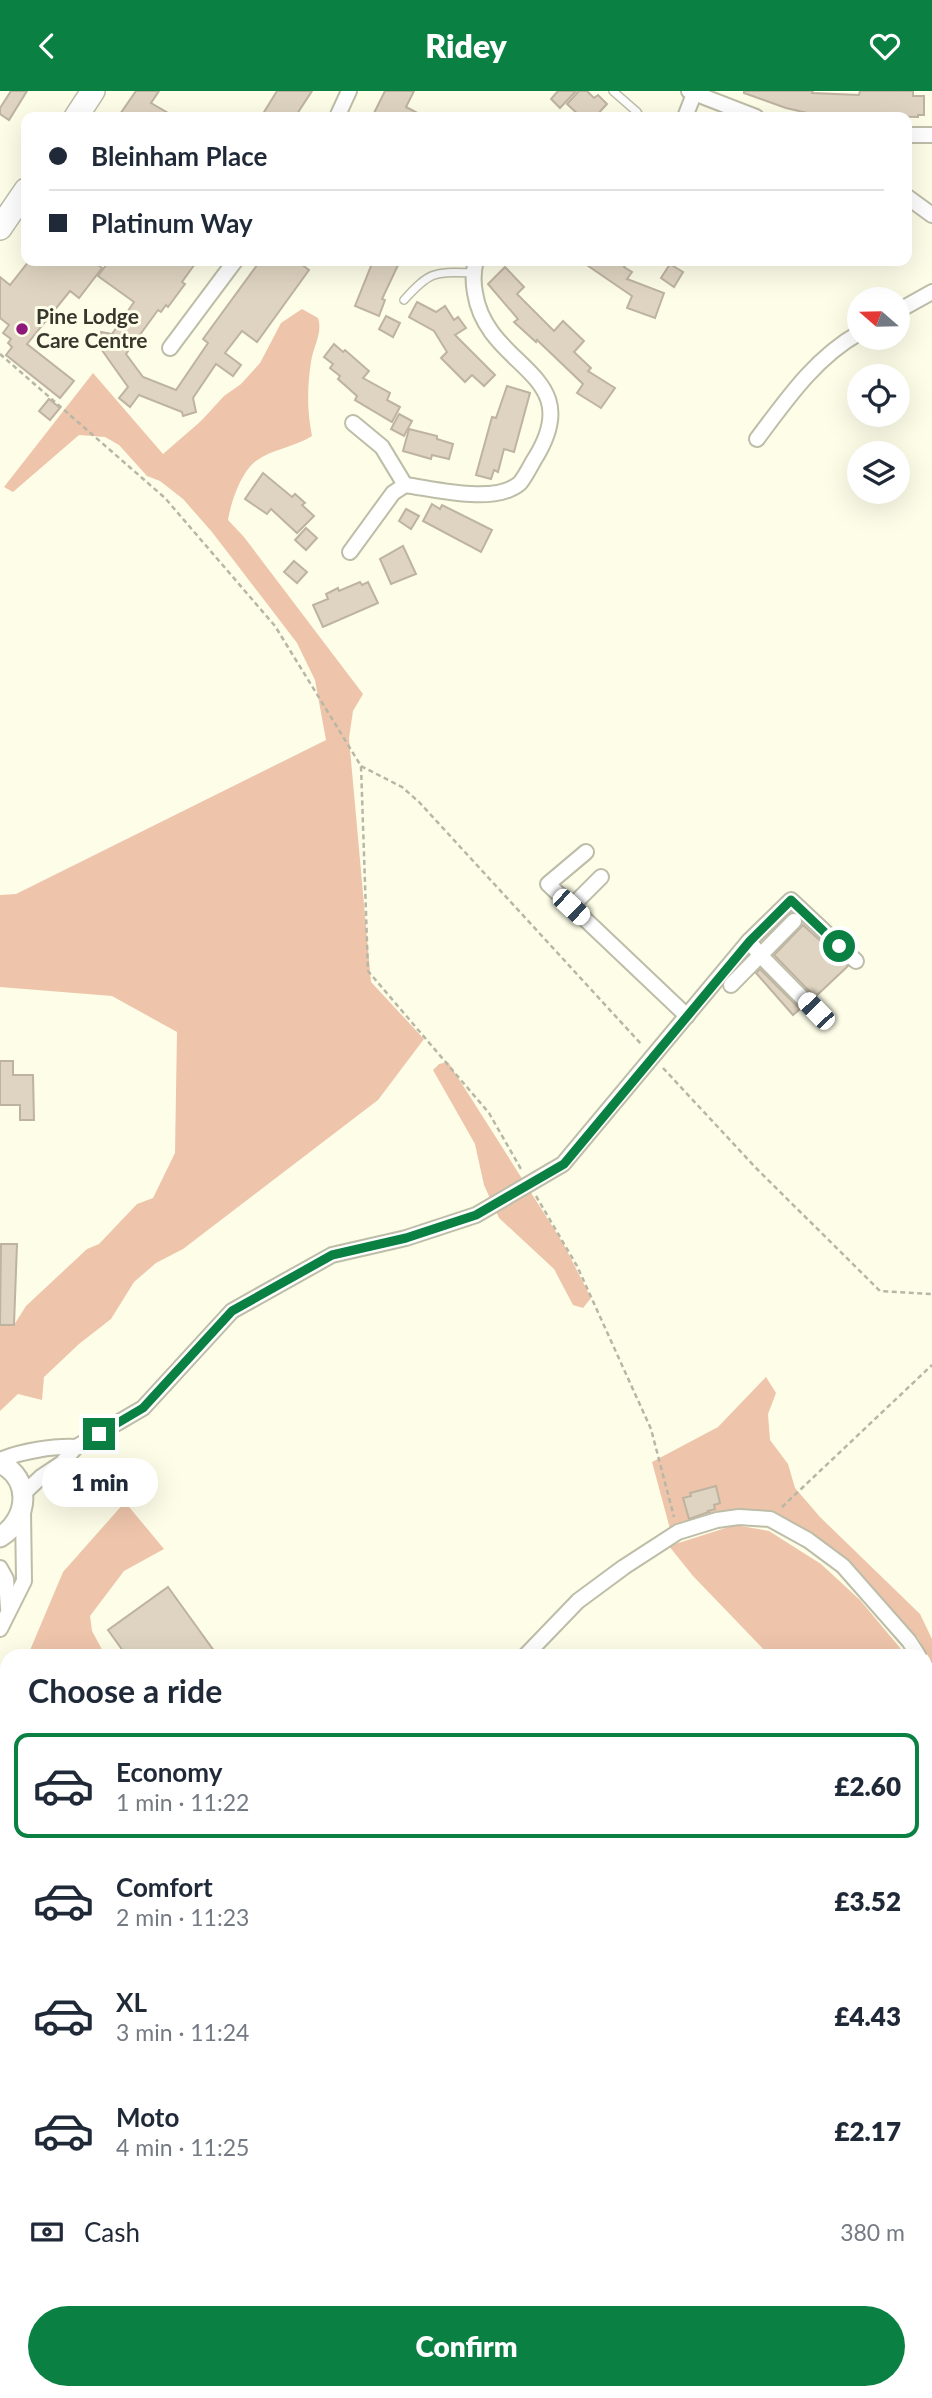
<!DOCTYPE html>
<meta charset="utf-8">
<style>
:root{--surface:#fff;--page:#f2f2f3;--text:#1f2937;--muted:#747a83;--line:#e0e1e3;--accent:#0b8043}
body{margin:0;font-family:Lato,sans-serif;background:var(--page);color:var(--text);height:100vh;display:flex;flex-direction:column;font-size:26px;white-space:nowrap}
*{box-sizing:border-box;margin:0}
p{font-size:23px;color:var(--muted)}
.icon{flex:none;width:38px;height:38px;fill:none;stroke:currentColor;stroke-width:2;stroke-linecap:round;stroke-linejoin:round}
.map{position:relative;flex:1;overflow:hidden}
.drawer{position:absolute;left:0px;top:1558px;width:933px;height:751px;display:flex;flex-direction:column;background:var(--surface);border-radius:21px 21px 0 0;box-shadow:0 7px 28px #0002}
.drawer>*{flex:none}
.top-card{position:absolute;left:21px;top:21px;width:891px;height:154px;border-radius:14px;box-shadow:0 7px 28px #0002;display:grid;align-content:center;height:154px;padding:0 28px;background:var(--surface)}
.needle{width:46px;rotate:290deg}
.tools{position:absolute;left:847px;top:196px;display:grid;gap:14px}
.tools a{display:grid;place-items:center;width:63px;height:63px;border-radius:50%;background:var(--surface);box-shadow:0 7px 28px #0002;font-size:35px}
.end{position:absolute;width:32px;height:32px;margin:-16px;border:9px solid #0b8043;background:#fff;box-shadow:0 0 0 4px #fff}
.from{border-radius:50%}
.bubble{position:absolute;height:49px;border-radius:24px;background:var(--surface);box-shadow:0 7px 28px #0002;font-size:23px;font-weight:800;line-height:49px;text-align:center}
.car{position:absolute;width:21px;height:42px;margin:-21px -10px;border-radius:9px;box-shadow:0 0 5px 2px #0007;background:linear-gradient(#fff 24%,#345 0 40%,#fff 0 76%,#345 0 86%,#fff 0)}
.top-card b{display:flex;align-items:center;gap:24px;height:66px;font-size:26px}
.top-card b+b{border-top:2px solid var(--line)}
.top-card i{width:18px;height:18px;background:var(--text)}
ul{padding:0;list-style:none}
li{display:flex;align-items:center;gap:21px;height:105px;margin:0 14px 10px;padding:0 14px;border:4px solid transparent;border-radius:14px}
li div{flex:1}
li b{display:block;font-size:26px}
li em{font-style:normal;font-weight:800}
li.selected{border-color:var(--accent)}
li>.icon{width:63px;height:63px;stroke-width:1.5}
h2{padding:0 28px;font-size:32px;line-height:84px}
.pay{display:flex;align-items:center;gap:18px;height:77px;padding:0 28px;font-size:26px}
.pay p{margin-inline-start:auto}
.button{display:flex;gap:14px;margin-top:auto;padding:14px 28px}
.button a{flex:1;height:80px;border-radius:42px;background:var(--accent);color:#fff;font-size:28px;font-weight:800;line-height:80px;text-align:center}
header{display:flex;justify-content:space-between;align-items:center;height:91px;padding:0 28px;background:var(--accent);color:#fff;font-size:32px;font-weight:800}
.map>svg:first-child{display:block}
</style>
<header><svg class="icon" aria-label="back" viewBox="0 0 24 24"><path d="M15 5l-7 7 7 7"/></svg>Ridey<svg class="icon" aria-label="heart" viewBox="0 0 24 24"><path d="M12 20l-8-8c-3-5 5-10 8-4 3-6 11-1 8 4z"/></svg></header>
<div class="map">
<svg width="932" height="2307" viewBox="0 0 932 2307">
<rect width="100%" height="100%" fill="#fdfde8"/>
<path fill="#f3f3d6" d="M557,2301H801L802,2307H559Z"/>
<g fill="#eec5ab" fill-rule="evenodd">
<path d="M302,218L318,227C323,242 313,256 311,271C307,297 307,320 312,345C295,356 272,358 256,370C241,381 231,411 228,429L244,446L363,603L353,620L349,647L371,891L424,948L378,1009L183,1158L156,1172L134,1191L111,1228L79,1253L44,1286L42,1309L18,1303L0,1320V1234H14L26,1215L87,1158L99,1153L137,1113L153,1107L175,1062L177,941L112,905L0,896V804L16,803L326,649L315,589L297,552L212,441L183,408L160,390L147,385L119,354L105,346L79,344L13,401L4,396L93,282L163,363L201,330L224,305L241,293L260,272L281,232Z"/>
<path d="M448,971L563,1152L591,1207L583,1217L573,1214L554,1178L499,1127L484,1094L475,1053L433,979L439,973Z"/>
<path d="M766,1286L776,1302L768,1323L770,1349L788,1373L795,1397L820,1426L920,1523L932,1548V1572L918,1547L847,1473L774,1422L732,1419L670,1438L652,1371L718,1336ZM715,1395L720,1412L714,1414L715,1418L708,1420L709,1423L689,1429L683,1408L691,1405L690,1403Z"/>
<path d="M125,1411L164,1458L124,1480L90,1525L92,1540L105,1564H28L63,1481Z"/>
<path d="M735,1434L769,1440L821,1473L860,1509L906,1564H769L693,1485L669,1455Z"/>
<path d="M7,1635V1822L0,1799V1665Z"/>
<rect x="57" y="2301" width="211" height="6"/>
<path d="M369,2301H557L559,2307H370Z"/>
<path d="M801,2301H877L884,2307H802Z"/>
</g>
<g fill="#dfd4c1" stroke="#beb3a1" stroke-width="2">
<path d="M11,0H27L9,29L0,23V17Z"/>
<path d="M136,0H159L151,12L175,26H118Z"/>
<path d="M277,0H312L295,26H261Z"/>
<path d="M385,0H414L406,16L425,26H372Z"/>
<path d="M558,0H576L560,17L551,8Z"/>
<path d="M579,0H587L594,7L598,4L607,13L595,26H581L567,13Z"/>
<path d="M744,0H813L812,2L859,4L860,0H913V5H924V24H918V26L816,24L786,17L744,2Z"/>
<path d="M29,170H93L102,177L79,207L70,200L27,253L74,290L60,307L6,264L12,256L8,252L11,248L3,242L9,234L0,227V186L10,194Z"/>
<path d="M109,170H197L182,191L185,193L168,216L166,214L161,221L158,219L126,263L143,286L176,299L208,252L203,248L260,170H297L309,179L257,251L242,240L225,262L241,274L233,285L216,273L193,307L196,321L183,325L182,321L139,304L130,316L119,307L128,296L99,255L101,241L112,243L134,211L98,185Z"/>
<path d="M373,170H400L382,208L385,209L379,225L355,215Z"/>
<path d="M581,170H628L624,176L632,181L627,188L664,202L655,227L627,217L632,205Z"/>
<path d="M670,173L683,181L674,196L661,187Z"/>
<path d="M505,176L524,196L517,203L554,240L563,230L584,250L574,261L591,277L588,280L615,297L601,317L577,302L583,293L537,249L536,251L514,231L518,228L488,193Z"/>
<path d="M417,211L436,221L445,215L454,229L458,226L466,237L455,244L495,284L484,295L472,284L465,291L441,267L447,261L434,240L409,226Z"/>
<path d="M386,225L400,232L393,246L379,238Z"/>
<path d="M334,253L343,261L345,259L369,280L363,287L390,302L387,309L400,316L392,331L355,309L357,305L338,288L340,285L330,277L333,273L324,266Z"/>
<path d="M507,295L530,302L514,361L504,358L498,381L494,379L491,388L476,384L492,326L496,327Z"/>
<path d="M49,308L60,317L50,329L39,320Z"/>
<path d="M399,323L412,330L404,345L391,338Z"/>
<path d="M409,338L437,345V348L453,353L449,368L432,364L431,368L403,360Z"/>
<path d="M263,382L292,406L295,403L305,412L302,414L314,425L297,442L271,418L267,423L245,408Z"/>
<path d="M432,413L440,418L442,414L492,439L481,461L423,430Z"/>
<path d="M406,418L419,425L411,438L399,430Z"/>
<path d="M306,437L317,447L306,459L295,449Z"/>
<path d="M403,455L416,483L391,493L380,468Z"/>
<path d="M294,470L307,481L297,492L284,481Z"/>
<path d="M360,491L362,494L368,491L378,512L323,536L313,514L328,508L326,503L338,497L339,500Z"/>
<path d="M803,834L848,875L815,906L774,864Z"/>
<path d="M760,878L800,918L793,924L756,882Z"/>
<path d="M0,970H13V984H33L34,1029H20V1014H0Z"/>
<path d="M1,1153H17L14,1234H0Z"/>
<path d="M716,1395L720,1412L714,1414L715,1418L708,1420L709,1421L689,1428L683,1407L691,1405L690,1402Z"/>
<path d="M168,1496L217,1564H126L108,1539Z"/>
</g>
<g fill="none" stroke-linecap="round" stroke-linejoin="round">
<g stroke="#bdbda8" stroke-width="10">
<g id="service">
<path d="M613,0L637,21L640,26"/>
<path d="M404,209C431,179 435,181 474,182"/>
<path d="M603,2301L604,2307"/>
</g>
</g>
<g stroke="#bdbda8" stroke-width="18">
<g id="minor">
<path d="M689,0L756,26"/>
<path d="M337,26L349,0"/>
<path d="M685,26L694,3"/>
<path d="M906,44H932"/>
<path d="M906,105L932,124"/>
<path d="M898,220L932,201"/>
<path d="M170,257L235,170"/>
<path d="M353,332L382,356L405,394"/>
<path d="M757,348C787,308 815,267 859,242"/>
<path d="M350,461L393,402L405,394C435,398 495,414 520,392C525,386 530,376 534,369C590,281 487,279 475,202C473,191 473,180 476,170"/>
<path d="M586,761L548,793L687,925"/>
<path d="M571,816L601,786"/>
<path d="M749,850L760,864L815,920"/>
<path d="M731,894L794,830"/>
<path d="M0,1369C22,1360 53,1355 76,1356"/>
<path d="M23,1403L41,1386L62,1372L76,1356L143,1317L232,1220L332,1164L406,1147L476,1124L563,1073L749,850L791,809L856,870"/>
<path d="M0,1477L6,1488L8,1517"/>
<path d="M0,1538L24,1490L23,1419"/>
<path d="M526,1564L578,1510L624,1476L678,1441L717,1429L739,1426L770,1428L808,1449L843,1475L909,1550L918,1564"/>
<path d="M926,1577L932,1587"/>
<path d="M0,1842L7,1864"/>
<path d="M46,2301L47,2307"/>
</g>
</g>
<g stroke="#bdbda8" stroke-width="23">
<path id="tertiary" d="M0,1372C32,1388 29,1428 0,1446"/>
</g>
<g stroke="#bdbda8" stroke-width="26">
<g id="primary">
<path d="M76,26L93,0"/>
<path d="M0,137L26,99"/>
</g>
</g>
<g stroke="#b7b7a6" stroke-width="2.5" stroke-dasharray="5 3.5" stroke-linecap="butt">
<path d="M0,263L165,407L275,535L361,675L368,880L489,1022L521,1078"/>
<path d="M361,675L402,696L419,711L642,954"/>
<path d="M663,977L756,1077L880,1200L932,1203"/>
<path d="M536,1105L577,1175L651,1338L674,1426"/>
<path d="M782,1416L932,1274"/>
</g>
<use href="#service" stroke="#fff" stroke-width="7"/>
<use href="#minor" stroke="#fff" stroke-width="14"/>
<use href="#tertiary" stroke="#fff" stroke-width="19"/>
<use href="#primary" stroke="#fff" stroke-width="23"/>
</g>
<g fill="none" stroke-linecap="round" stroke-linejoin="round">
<path stroke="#0b8043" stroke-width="9" d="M99,1343L143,1317L232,1220L332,1164L406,1147L476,1124L564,1073L750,850L791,809L839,855"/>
</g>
<circle fill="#8e197a" stroke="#fdfde8" stroke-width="2.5" cx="22" cy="238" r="7"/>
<g text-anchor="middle" stroke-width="6" stroke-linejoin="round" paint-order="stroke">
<g font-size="21" font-weight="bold" fill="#37372e" stroke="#fdfde8" text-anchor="start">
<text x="36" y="233">Pine Lodge<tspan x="36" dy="24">Care Centre</tspan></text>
</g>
</g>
</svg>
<div class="tools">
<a><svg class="needle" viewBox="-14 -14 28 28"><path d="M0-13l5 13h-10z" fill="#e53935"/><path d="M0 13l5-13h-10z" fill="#747a83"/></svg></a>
<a><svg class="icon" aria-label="locate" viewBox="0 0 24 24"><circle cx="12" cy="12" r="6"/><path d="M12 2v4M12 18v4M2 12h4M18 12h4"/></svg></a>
<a><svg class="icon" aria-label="layers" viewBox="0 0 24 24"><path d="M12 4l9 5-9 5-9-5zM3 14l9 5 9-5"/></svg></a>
</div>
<i class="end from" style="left:839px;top:855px"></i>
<i class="end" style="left:99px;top:1343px"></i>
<div class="bubble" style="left:42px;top:1367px;width:116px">1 min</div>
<i class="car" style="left:571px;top:816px;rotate:133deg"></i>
<i class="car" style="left:816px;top:920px;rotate:316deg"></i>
<div class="top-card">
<b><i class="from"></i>Bleinham Place</b>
<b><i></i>Platinum Way</b>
</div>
<section class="drawer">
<h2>Choose a ride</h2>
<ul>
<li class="selected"><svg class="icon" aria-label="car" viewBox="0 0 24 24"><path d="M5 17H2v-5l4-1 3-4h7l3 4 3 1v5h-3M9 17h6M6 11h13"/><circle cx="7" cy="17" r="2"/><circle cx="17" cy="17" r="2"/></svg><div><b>Economy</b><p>1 min · 11:22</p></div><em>£2.60</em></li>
<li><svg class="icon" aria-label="car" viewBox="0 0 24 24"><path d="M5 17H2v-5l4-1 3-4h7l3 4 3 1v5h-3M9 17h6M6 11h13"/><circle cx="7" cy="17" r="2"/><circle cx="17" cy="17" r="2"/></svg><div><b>Comfort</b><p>2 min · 11:23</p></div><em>£3.52</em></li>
<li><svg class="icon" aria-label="car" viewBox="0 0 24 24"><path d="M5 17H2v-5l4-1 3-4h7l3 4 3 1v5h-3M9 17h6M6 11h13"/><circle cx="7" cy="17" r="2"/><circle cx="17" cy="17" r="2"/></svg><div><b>XL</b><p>3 min · 11:24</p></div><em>£4.43</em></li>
<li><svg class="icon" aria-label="car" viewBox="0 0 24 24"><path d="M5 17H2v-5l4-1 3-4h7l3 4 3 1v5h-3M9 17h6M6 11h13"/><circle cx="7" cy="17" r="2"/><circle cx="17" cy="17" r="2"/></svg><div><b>Moto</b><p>4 min · 11:25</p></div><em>£2.17</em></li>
</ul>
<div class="pay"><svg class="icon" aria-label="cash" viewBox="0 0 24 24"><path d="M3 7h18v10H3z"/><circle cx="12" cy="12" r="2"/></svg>Cash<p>380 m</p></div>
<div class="button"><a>Confirm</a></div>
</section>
</div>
